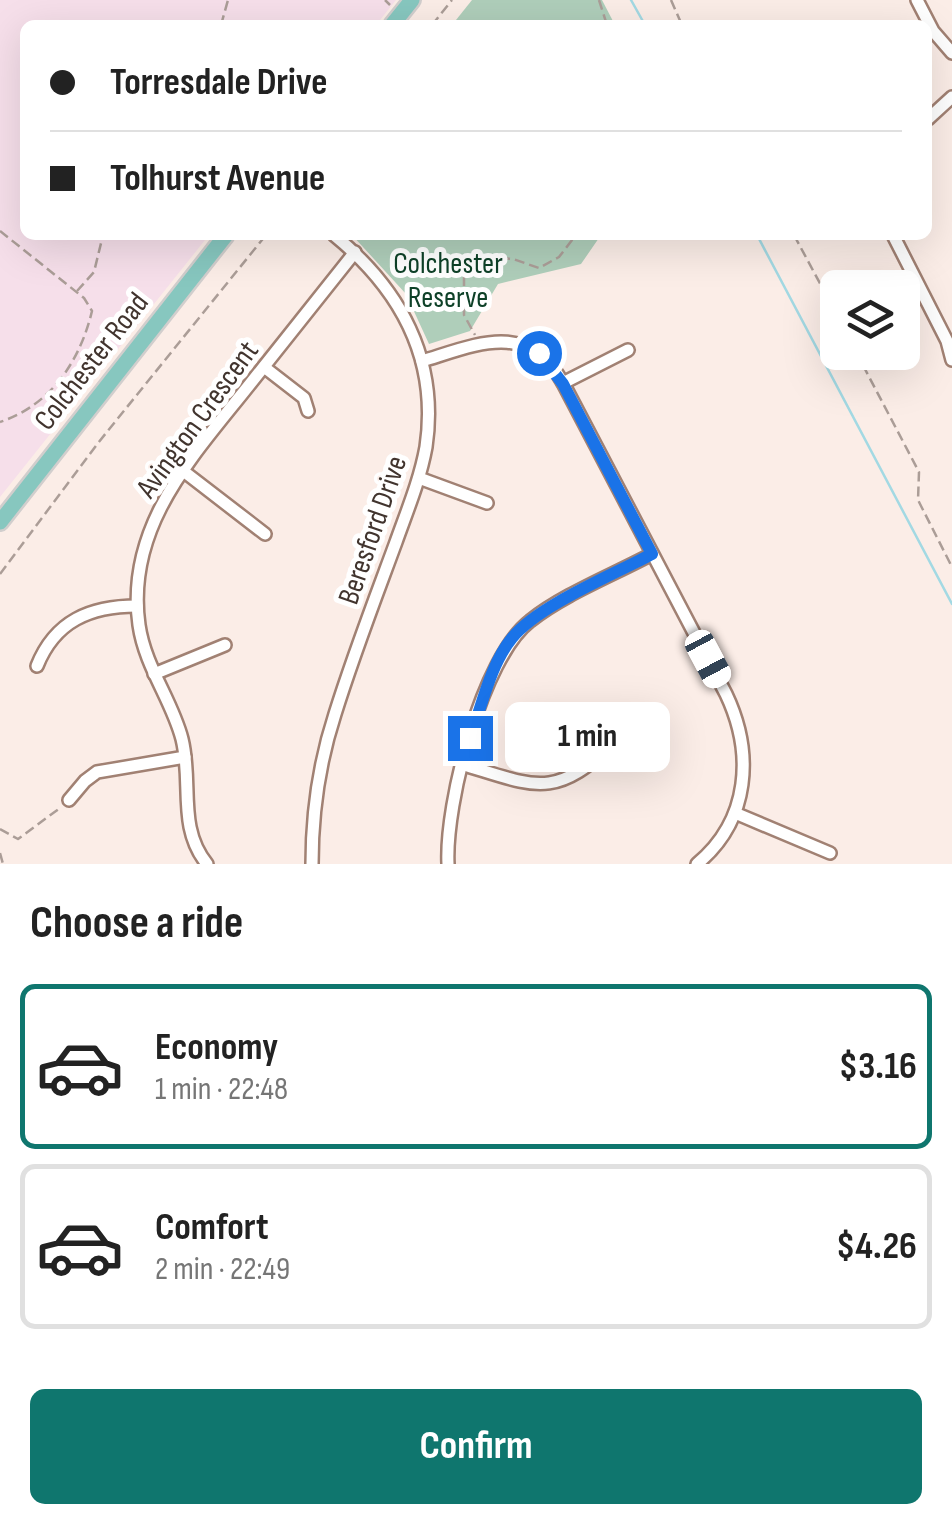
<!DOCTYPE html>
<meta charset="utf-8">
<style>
:root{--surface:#fff;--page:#f6f6f6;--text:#222;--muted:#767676;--line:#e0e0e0;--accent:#0f766e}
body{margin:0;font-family:"Sofia Sans Condensed",sans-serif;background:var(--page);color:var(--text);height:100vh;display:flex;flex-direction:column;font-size:38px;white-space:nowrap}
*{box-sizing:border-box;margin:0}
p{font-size:32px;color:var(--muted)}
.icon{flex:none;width:55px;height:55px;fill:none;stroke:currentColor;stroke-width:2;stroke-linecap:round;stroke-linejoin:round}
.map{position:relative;height:864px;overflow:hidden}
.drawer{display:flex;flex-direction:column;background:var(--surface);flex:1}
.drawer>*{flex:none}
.banner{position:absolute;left:20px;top:20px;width:912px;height:220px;border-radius:15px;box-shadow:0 10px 40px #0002;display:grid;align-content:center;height:220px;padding:0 30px;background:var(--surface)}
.buttons{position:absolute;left:820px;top:270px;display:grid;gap:20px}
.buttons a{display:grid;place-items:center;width:100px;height:100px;border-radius:15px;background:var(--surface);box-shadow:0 10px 40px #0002;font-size:50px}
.end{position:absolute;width:45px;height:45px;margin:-22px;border:12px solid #1a73e8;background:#fff;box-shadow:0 0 0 5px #fff}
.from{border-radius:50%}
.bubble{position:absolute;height:70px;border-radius:15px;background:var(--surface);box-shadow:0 10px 40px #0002;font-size:32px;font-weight:700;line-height:70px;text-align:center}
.car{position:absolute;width:30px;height:60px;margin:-30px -15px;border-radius:12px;box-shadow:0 0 8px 2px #0007;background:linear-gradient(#fff 24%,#345 0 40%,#fff 0 76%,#345 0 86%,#fff 0)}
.banner b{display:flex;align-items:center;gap:35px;height:95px;font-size:38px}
.banner b+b{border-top:2px solid var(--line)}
.banner i{width:25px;height:25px;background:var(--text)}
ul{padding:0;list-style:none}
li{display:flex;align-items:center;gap:30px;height:165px;margin:0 20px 15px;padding:0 10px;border:5px solid var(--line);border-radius:15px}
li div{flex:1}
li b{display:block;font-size:38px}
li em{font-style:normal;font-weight:700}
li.selected{border-color:var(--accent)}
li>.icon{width:90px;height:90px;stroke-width:1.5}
h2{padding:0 30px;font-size:45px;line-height:120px}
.action{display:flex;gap:20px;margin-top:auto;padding:20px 30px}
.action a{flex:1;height:115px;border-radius:15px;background:var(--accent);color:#fff;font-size:40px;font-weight:700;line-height:115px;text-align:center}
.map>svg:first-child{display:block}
</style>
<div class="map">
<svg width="952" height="864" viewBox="0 0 952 864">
<rect width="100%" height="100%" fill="#fbede7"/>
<path fill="#f6dfea" d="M0,0H396L376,25H25V235H209L0,497Z"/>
<g fill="#afceba">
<path d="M472,0H602L615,25H452Z"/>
<path d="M352,235H601L581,264L498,284L470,331L429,344L406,294Z"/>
</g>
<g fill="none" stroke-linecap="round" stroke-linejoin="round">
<g stroke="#a3d9e3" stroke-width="2.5">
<path d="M631,0L645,25"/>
<path d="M757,235L952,604"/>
</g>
<g stroke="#a18173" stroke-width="16">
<g id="minor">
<path d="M917,0L933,31L952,53"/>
<path d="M928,119L952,97"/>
<path d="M893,235L947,341L952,360"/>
<path d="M422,361C478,344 527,320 563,383L726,694C754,753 750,820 697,864"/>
<path d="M264,367L304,398L308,411"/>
<path d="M563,383L628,350"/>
<path d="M182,470L265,534"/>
<path d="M419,478L487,503"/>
<path d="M37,666C55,621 90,606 137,606"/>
<path d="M154,674L225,645"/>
<path d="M461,764C535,786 553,801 614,743"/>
<path d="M69,800L85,781L97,772L185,757"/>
<path d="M735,813L830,853"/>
<path d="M207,864C177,827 193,783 182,739C172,700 145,667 139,625C125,526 193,456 250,384C285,340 320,296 355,252"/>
<path d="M312,864C312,812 319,763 335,714C353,656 375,599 396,542C407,511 420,480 426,447C439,359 400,289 334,235"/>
<path d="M448,864C445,804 482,658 530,621C562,595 615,574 652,554"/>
</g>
</g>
<g stroke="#d1cecd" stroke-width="20">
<g id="major">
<path d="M392,25L412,0"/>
<path d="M0,522L226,235"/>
</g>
</g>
<g stroke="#ab9d97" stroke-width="2.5" stroke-dasharray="10 5" stroke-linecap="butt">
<path d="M385,0L390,5"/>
<path d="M599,0L607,25"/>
<path d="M671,0L682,25"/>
<path d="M221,25L228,0"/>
<path d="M432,25L452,0"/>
<path d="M0,231L84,298L92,311C80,361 51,405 0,422"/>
<path d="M794,235L838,317"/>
<path d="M465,255L464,275L499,258L513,259L539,268L559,257L576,235"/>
<path d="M464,276V315L475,335"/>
<path d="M77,291L94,272L103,235"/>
<path d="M856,352L919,472L918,500L952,567"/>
<path d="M0,574L98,443L266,235"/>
<path d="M0,829L18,839L60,808"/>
<path d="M0,853L3,864"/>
</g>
<use href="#minor" stroke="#fff" stroke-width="11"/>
<use href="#major" stroke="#87c7bf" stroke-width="15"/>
</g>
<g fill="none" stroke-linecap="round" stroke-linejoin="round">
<path stroke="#1a73e8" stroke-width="12" d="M470,738C482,706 490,665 512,638C539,605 613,575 652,554L563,384L539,353"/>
</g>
<g text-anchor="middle" stroke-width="10" stroke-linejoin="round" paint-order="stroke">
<g font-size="30" fill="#0e4128" stroke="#fff">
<text x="448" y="273">Colchester<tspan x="448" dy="34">Reserve</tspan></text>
</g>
<g font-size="30" fill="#41342e" stroke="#fff">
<text transform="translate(91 361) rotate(-52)" y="10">Colchester Road</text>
<text transform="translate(197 419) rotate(-54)" y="10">Avington Crescent</text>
<text transform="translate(372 530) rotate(-71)" y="10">Beresford Drive</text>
</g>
</g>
</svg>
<div class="buttons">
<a><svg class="icon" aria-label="layers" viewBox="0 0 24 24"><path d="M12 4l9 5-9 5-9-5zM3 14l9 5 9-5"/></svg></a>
</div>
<i class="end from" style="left:539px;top:353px"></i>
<i class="end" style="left:470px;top:738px"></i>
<div class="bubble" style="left:505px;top:702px;width:165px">1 min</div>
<i class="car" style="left:708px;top:659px;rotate:152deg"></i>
<div class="banner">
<b><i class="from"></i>Torresdale Drive</b>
<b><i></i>Tolhurst Avenue</b>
</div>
</div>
<section class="drawer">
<h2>Choose a ride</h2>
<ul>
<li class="selected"><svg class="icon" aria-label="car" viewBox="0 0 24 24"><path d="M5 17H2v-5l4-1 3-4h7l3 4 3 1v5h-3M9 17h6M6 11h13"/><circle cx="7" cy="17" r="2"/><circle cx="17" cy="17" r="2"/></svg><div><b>Economy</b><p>1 min · 22:48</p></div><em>$3.16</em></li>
<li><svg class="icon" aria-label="car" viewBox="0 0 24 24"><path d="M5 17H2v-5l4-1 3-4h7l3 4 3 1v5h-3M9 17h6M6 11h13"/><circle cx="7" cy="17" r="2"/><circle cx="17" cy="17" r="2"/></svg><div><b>Comfort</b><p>2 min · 22:49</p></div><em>$4.26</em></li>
</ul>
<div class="action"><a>Confirm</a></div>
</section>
